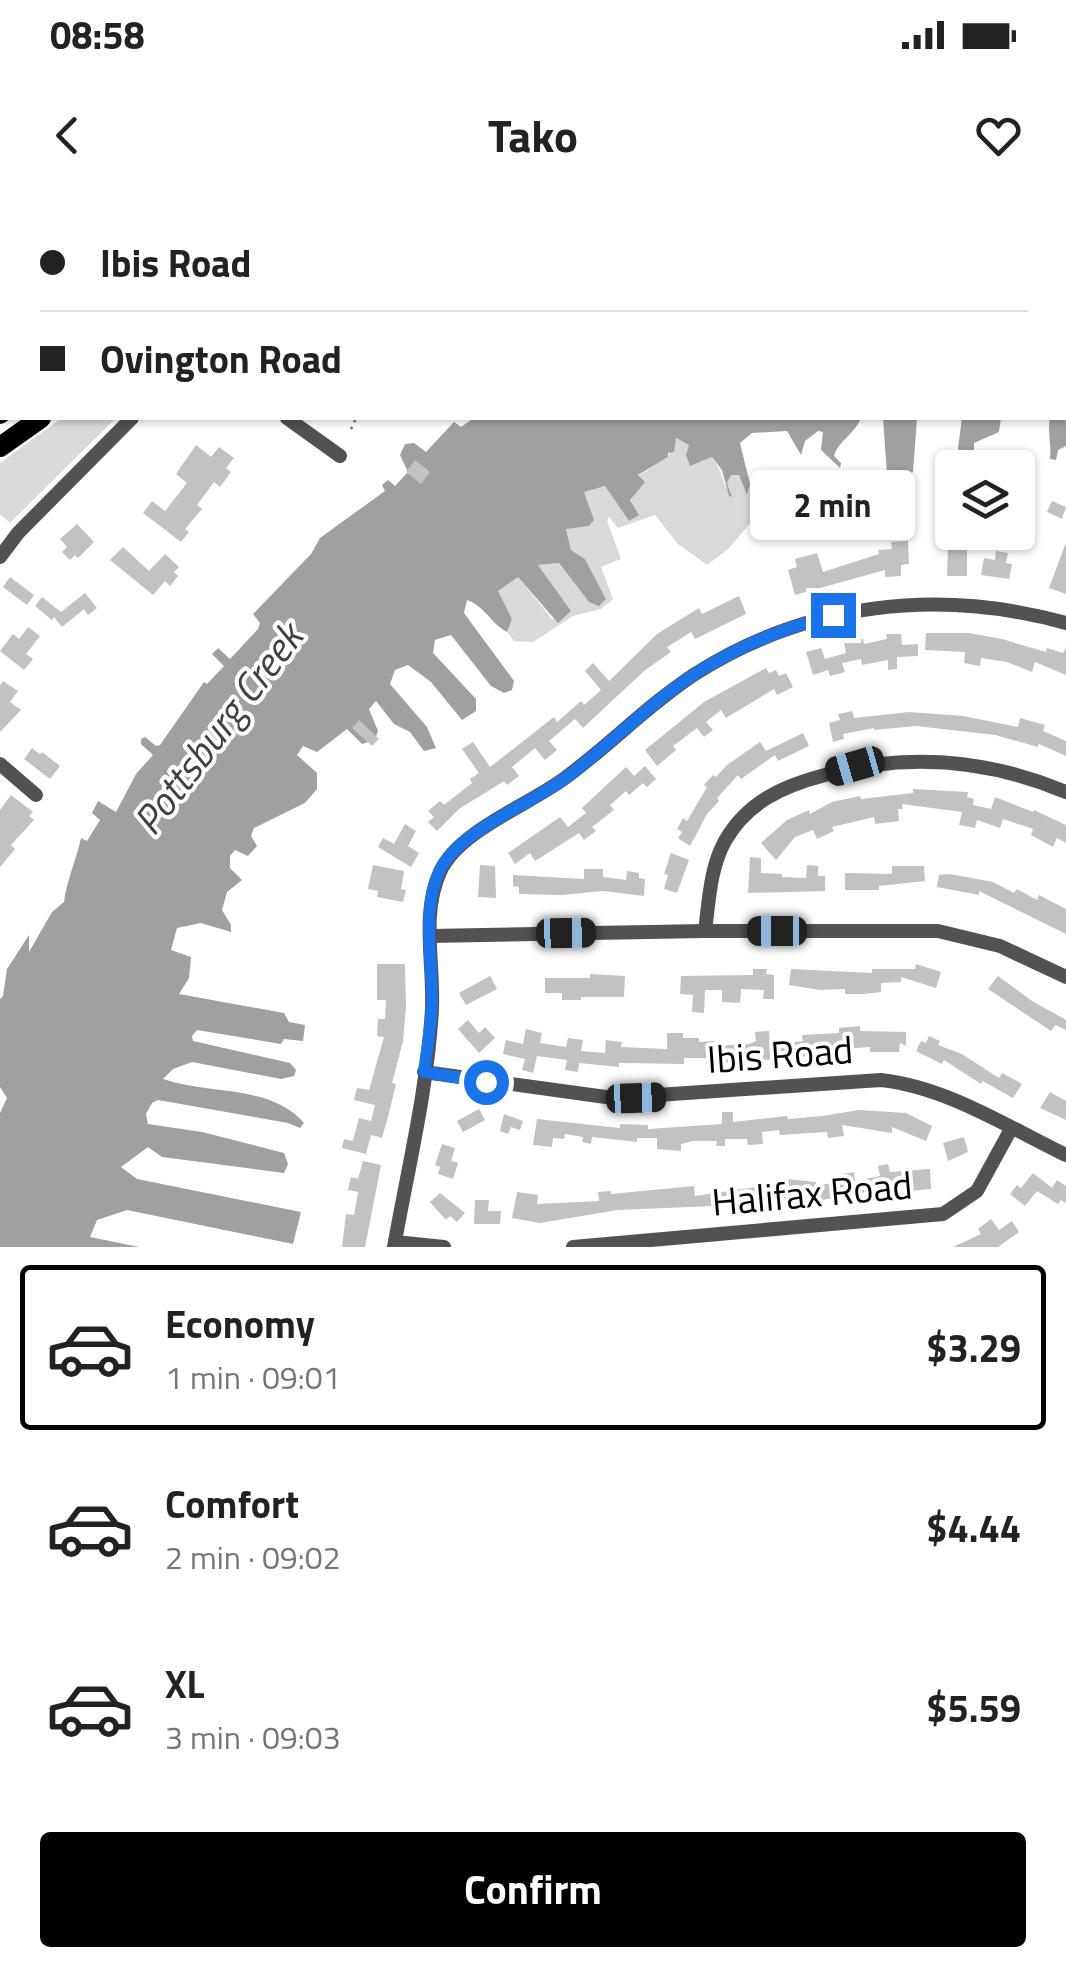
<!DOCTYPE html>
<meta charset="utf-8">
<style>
:root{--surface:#fff;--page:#f2f2f2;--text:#222;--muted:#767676;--line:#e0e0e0;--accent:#000}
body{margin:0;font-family:"Titillium Web",sans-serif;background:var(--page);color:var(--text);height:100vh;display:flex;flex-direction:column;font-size:38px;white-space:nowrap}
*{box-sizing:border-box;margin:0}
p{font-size:32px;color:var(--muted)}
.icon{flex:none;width:55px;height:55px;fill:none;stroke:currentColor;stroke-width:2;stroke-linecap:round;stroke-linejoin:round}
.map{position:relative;height:1047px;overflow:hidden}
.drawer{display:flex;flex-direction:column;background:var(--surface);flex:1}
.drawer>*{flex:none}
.banner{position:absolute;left:0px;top:0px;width:1068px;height:220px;box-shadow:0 2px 8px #0004;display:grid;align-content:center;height:220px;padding:0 40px;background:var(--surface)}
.controls{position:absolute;left:935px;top:250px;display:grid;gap:20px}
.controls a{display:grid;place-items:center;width:100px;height:100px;border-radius:10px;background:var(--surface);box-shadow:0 2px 8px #0004;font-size:50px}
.end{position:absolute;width:45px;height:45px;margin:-22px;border:12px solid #1a73e8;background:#fff;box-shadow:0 0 0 5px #fff}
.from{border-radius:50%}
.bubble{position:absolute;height:70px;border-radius:10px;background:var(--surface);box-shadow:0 2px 8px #0004;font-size:32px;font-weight:700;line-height:70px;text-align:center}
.car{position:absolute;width:30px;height:60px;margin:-30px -15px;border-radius:12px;box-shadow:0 0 8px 2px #0007;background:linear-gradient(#222 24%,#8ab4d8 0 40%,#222 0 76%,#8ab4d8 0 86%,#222 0)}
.banner b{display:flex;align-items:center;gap:35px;height:95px;font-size:38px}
.banner b+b{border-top:2px solid var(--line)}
.banner i{width:25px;height:25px;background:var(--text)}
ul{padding:18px 0 0;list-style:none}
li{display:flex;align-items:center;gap:30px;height:165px;margin:0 20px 15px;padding:0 20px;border:5px solid transparent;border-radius:10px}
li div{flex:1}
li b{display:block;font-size:38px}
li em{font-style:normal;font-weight:700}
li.selected{border-color:var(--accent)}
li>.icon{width:90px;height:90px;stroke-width:1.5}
.cta{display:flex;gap:20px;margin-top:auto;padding:20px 40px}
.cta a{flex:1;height:115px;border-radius:10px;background:var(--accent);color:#fff;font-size:40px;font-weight:700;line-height:115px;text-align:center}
.status{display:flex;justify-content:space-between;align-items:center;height:70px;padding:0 50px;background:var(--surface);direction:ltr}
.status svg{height:28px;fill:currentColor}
header{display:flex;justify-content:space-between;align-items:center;height:130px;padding:0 40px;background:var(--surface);font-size:45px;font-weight:700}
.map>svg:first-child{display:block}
</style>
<div class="status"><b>08:58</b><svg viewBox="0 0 49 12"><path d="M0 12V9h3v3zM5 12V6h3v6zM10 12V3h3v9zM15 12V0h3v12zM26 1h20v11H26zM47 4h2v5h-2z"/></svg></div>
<header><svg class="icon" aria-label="back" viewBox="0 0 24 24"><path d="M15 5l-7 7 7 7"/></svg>Tako<svg class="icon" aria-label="heart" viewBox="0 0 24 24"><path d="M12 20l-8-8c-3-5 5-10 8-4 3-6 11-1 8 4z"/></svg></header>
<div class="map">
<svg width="1066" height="1047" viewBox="0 0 1066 1047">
<rect width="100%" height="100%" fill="#fff"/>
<g fill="#d9d9d9">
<path d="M62,218H116L10,323L0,314V263Z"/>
<path d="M675,238L690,245V266L712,257C722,270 722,283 731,296L727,283L731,275H739L747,294L750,284L759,313L728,349L707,365L678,344L655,315L618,328L609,317L607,320L621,359L601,367L613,399L601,409L573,416L533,442L514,441L507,432L512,419L497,391L518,377L552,419L571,411L538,365L559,363L589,402L599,405L606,399L585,359L571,350L566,328L594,320L583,292L605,286L629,321L638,315L630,299L644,282L638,276L668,257Z"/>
</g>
<g fill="#a0a0a0">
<path d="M1066,155V246L1058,250L1056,260L1050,259C1052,244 1047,233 1050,218H1065Z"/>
<path d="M474,218H861C854,235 838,241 834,256L841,263L840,268L821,250L823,232L818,231L805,241L801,255L787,231L752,233L740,243L750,284L747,295L739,275H731L727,283L732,297L729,296L722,270L712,257L690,266L686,255L689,245L676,238L674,252L668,253V257L638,275L645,282L630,300L639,315L629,321L605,286L584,292L594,320L589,326L566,329L571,350L585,359L606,399L599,406L589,402L559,363L538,365L571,411L558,423L518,377L498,391L512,419L507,432C491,424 485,406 467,400L464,413L514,481L512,490L504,493L491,486L451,435L435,440L433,453L476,499V511L462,520L431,482L408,465L395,470L390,484L427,527L436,548L424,551L410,532L394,524L376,501L369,509L378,531L375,540L362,544L347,529L317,552L303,546L297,555L317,573V589L305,603L254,628L251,636L257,646L248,656L235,650L230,656V668L242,680L227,692L222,710L231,725V732L201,723L177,728L171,750L191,757L189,778L179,794L284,813L289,822L305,825L303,841L284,839L281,844L197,830L192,836L193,841L290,863L296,870L294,876L281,879L192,862L173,869L163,879C209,895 270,884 304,923L300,928L288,923L158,900L152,903L146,914L148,924L202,932L284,953L288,964L284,973L162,957L148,947L121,967L137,979L301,1012L293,1044L127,1010L97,1020L90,1037L139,1047H0V913L7,898L0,887V799L3,796L7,769L29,735V752L52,712L64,702C67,679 76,661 81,638L87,641L100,620L92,613L98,601L116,612L136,574L153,555L141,544V539L145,537L156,546L160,545L204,482L207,484L224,466L212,454L218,448L230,459L258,429L260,423L253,414L311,354L320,338L385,291L382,285L388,280L395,286L408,272L400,255L405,244L414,243L426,252L454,222L461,227Z"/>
<path d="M883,218H917L913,272L902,280L892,279L887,274Z"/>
<path d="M962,218H1001L999,232L974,243V257L962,261L958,248Z"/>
</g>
<g fill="#c2c2c2">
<path d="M196,245L211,257L219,247L234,258L226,268L231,272L220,287L214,282L197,305L202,309L185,329L189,332L181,342L143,313L152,301L165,311L187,283L176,274Z"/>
<path d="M415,260L430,272L421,284L406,272Z"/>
<path d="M1052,301L1066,307L1062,319L1047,312Z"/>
<path d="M77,324L94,342L78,358L75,355L70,360L62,352L67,347L60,339Z"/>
<path d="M908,341L909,364L901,365V376L885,377V370L795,395L788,370L797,367L795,359L817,353L823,372L879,354L878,350L892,349L891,342Z"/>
<path d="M1065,345H1066V394L1049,388Z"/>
<path d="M123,347L149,371L165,354L179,367L174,372L178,376L170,386L165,381L153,395L110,360Z"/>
<path d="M948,348H967V376H947Z"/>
<path d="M996,351L1008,353L1006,363L1012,364L1009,379L981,375L984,358L995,360Z"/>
<path d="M10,377L34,395L27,405L3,387Z"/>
<path d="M85,393L97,408L88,415L84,409L62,427L54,417L52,420L35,406L42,397L61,412Z"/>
<path d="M739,396L746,414L695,439L691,432L667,447L671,452L644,471L583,528L575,519L549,541L557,550L545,560L535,548L512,567L519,576L507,585L504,581L459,609L437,631L428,622L434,617L428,611L440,601L444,605L472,583L470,579L479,573L462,549L473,542L490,567L554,517L557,522L581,501L584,505L601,490L585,471L593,463L609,481L657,434L699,408L702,414Z"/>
<path d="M28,427L40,436L26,454L33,459L24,470L0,451L13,434L19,439Z"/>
<path d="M926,433H969L1002,439L1046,452L1047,448L1063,453L1066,447V475L1035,462L1032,472L1007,462L981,458L980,466L964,463L965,452L925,450Z"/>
<path d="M886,434H901L902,445L918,444V456L897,457V469L888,470V460L862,465L861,459L842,463L845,472L830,476L828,470L813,475L806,452L821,448L825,459L846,453L844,443L863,439L864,444L887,439Z"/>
<path d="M766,468L769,473L776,470L779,476L786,473L793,487L777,495L774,489L726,518L721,510L706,522L713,530L704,537L697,528L673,546L676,550L657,566L645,550L704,502Z"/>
<path d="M3,481L18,491L10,502L21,510L0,532V485Z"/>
<path d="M852,511L854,518L909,512L963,516L1018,527L1020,518L1045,525L1043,531L1066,541V556L1039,544L1038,547L995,535L916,526L874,530V528L843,534L844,539L833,542L829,523L840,520L838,514Z"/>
<path d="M359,520L379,539L372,546L352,528Z"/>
<path d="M803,533L809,546L778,561L775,555L741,579L738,575L717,598L719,601L707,614L690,646L678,638L682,632L677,629L683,618L687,621L707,587L704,585L713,575L716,577L727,565L760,542L766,551Z"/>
<path d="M32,548L40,554L42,552L60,566L50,579L24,559Z"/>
<path d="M645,566L656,579L647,587L643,583L629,595L626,591L610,605L614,610L592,627L596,631L584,640L579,633L535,661L530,653L515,664L508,653L560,617L568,627L586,613L582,608L626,567L634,576Z"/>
<path d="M913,589L968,592L967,597L974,599L973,605L991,609L995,597L1033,612L1034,610L1066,625V643L1057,638L1053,647L1031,635L1033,629L1003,619L1000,628L977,620L975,628L959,625L962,612L902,604L903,609H898L899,621L875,624L874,617L832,627L834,631L817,639L813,630L795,637L776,660L761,643L787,620L809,610L810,614L832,602L860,596L861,599L913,593Z"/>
<path d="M11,595L33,612L29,616L34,620L11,645L15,649L0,667V610Z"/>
<path d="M405,624L416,631L408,646L419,653L411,667L378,647L383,638L394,644Z"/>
<path d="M671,653L689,660L677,693L664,689L668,675L664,674Z"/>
<path d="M750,657L761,658V673L782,674V677L806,678L807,665L818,666V676H825V691L748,693Z"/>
<path d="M373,665L404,671L401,689L406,690L403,702L377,697L378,691L368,689Z"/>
<path d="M480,665L495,666L496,698L478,697Z"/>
<path d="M892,666H924L925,681L879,686V690H845V673L892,674Z"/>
<path d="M584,669H603V677L626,680L627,671L639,673V678L645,679L644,696L603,691L562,695L519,694V687L513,686V675L584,679Z"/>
<path d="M950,674L993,682L1014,693L1017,689L1037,700L1039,695L1066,709V734L979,691V695L937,687L939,675Z"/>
<path d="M377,764H405L406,807L403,841L392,883L396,884L388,917L382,938L371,935L366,954L342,948L344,939L353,941L359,918L371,921L375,905L354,900L357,888L369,890L384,837L377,836L378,819H385L386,800H377Z"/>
<path d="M916,764L941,772L936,788L901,777V782L881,783V792L864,794H845V789L820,790L789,785L791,769L872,773V769H915Z"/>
<path d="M753,769H767L766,774L774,775V799H763L764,790L741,789L740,803L722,802V790H705L704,813L692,812L693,795L680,794L681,776L753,775Z"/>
<path d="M590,774L625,776L624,797H581V800H562V793H545V778H590Z"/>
<path d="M490,776L497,789L466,805L459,793Z"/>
<path d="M998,776L1032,801L1066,820V830L1055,825L1051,831L988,789Z"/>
<path d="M468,820L479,833L485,827L495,838L479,853L458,829Z"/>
<path d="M860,826V831L906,832V846L900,843L899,852H870V847L817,851L818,855L779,859L706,864V858H684V864L619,863V867L579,863L578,872L565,870L567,860L537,856L533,873L522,870L525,859L503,854L506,840L523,844L526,829L542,833L540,843L566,847L568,838L583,840L581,851L605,853L606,840L622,842L621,847L667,849V833H683V838H699V842L714,841V846L749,844L756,841L755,832L769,831L770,845L803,841L802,835L839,833V828Z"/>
<path d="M929,836L940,841L938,845L962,854L999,878L1002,873L1022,884L1013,898L983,881L981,884L944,860L942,864L916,851L921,841L926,843Z"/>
<path d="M1050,892L1066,901V920L1040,908Z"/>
<path d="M479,909L485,920L463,932L457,921Z"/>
<path d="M859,910L906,913L932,926L926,941L892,927V933L842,925L844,936L828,938L827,932L780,935L779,930L762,932L763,944L748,945L747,939H725V946H716L717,941H693L681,944V951L657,949V938H637V942L592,937L591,944L582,942L583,937L565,934L564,939L553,938L552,947L533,945L537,919L620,928V924L648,925V929L722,924V912H733V922L787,916L788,919L822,916Z"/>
<path d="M504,914L523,921L520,930L511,927L508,934L500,931Z"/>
<path d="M964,937L968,952L948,961L943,943Z"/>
<path d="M442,944L455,948L451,961L458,963L453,979L438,974L440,967L435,965Z"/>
<path d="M363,961L381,965L365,1047H342L346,1014L354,1015L358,992L348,990L351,977L358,979Z"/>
<path d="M888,964L890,972L930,969L931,989L910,991V984L817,1001L784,998L786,979L816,982V985L843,982L842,974L854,972L855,981L880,976L878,966Z"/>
<path d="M1033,973L1052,988L1057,980L1066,986V1003L1061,1000L1058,1004L1037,991L1025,1006L1010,994L1017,985L1021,988Z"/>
<path d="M769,985L770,1000L736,1005L618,1010L540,1023L512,1018L517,992L538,995L537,1004L599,1001L598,992L611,991V994L694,986L695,996Z"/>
<path d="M440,993L465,1013L457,1022L450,1016L446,1020L430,1002Z"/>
<path d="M475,1000H489L488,1011H501L500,1024H474Z"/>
<path d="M991,1019L999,1030L1012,1021L1019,1032L998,1047H953L981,1034L978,1029Z"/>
</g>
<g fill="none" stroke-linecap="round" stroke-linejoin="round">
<path stroke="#747474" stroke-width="2.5" stroke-dasharray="2.5 5" stroke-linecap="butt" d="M351,229L356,218"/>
<g stroke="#525252" stroke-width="14">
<path d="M9,0L12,2"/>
<path d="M650,0L653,2"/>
<path d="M897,0L900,2"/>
<path d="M166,2L169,0"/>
<path d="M414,2L418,0"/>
<path d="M0,66L2,64"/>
<path d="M287,218L340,256"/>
<path d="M0,357L18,333L132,218"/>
<path d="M0,564L36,595"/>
<path d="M705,731C709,701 710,668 725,641C747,602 783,586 825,575C908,552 987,559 1066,592"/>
<path d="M430,736L705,731H938L1000,746L1066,777"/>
<path d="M424,872L613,898L881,880C946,887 1008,927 1066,955"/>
<path d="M395,1042L444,1047"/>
<path d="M394,1047C408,968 428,887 432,808C434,763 421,714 440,672C458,631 529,605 565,578C610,545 649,504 695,474C808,402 939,388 1066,423"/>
<path d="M573,1047L943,1014L977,991L1011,929"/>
</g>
<g stroke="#000" stroke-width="20">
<path d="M293,2L297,0"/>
<path d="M339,2L343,0"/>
<path d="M0,214L2,212"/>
<path d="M0,247L41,218"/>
</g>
</g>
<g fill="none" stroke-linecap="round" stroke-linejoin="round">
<path stroke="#1a73e8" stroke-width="12" d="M486,882L424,872C427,849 431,826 432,803C433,761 420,708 441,668C462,630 528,605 563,580C598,554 629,524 663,497C712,458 772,431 833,415"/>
</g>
<g text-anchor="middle" stroke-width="8" stroke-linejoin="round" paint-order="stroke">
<g font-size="38" fill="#000" stroke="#fff">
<text transform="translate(780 855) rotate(-4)" y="13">Ibis Road</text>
<text transform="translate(812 994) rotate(-5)" y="13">Halifax Road</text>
</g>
<g font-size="40" font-style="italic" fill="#414141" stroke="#fff">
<text transform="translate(218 529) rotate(-53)" y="14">Pottsburg Creek</text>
</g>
</g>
</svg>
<div class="controls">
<a><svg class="icon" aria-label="layers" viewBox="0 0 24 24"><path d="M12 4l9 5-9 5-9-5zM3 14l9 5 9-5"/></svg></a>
</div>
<i class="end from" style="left:486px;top:882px"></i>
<i class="end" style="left:833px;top:415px"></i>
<div class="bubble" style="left:750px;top:270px;width:165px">2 min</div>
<i class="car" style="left:855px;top:566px;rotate:254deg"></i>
<i class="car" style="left:777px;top:731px;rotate:270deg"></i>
<i class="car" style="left:566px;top:733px;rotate:89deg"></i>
<i class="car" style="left:636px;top:898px;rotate:88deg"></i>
<div class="banner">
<b><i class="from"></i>Ibis Road</b>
<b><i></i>Ovington Road</b>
</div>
</div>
<section class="drawer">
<ul>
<li class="selected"><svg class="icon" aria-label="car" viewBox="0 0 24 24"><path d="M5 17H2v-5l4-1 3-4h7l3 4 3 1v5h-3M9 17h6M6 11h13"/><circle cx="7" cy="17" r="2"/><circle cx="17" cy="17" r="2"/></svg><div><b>Economy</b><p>1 min · 09:01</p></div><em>$3.29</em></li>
<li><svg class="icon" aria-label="car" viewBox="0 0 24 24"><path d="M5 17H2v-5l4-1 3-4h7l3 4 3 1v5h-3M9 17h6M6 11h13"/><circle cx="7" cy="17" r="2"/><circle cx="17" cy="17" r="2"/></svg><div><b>Comfort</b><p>2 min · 09:02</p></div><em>$4.44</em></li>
<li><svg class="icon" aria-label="car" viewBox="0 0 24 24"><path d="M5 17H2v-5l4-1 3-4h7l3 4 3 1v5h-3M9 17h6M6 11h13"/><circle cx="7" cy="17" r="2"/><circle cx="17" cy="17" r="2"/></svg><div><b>XL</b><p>3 min · 09:03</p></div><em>$5.59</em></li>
</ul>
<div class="cta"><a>Confirm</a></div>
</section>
